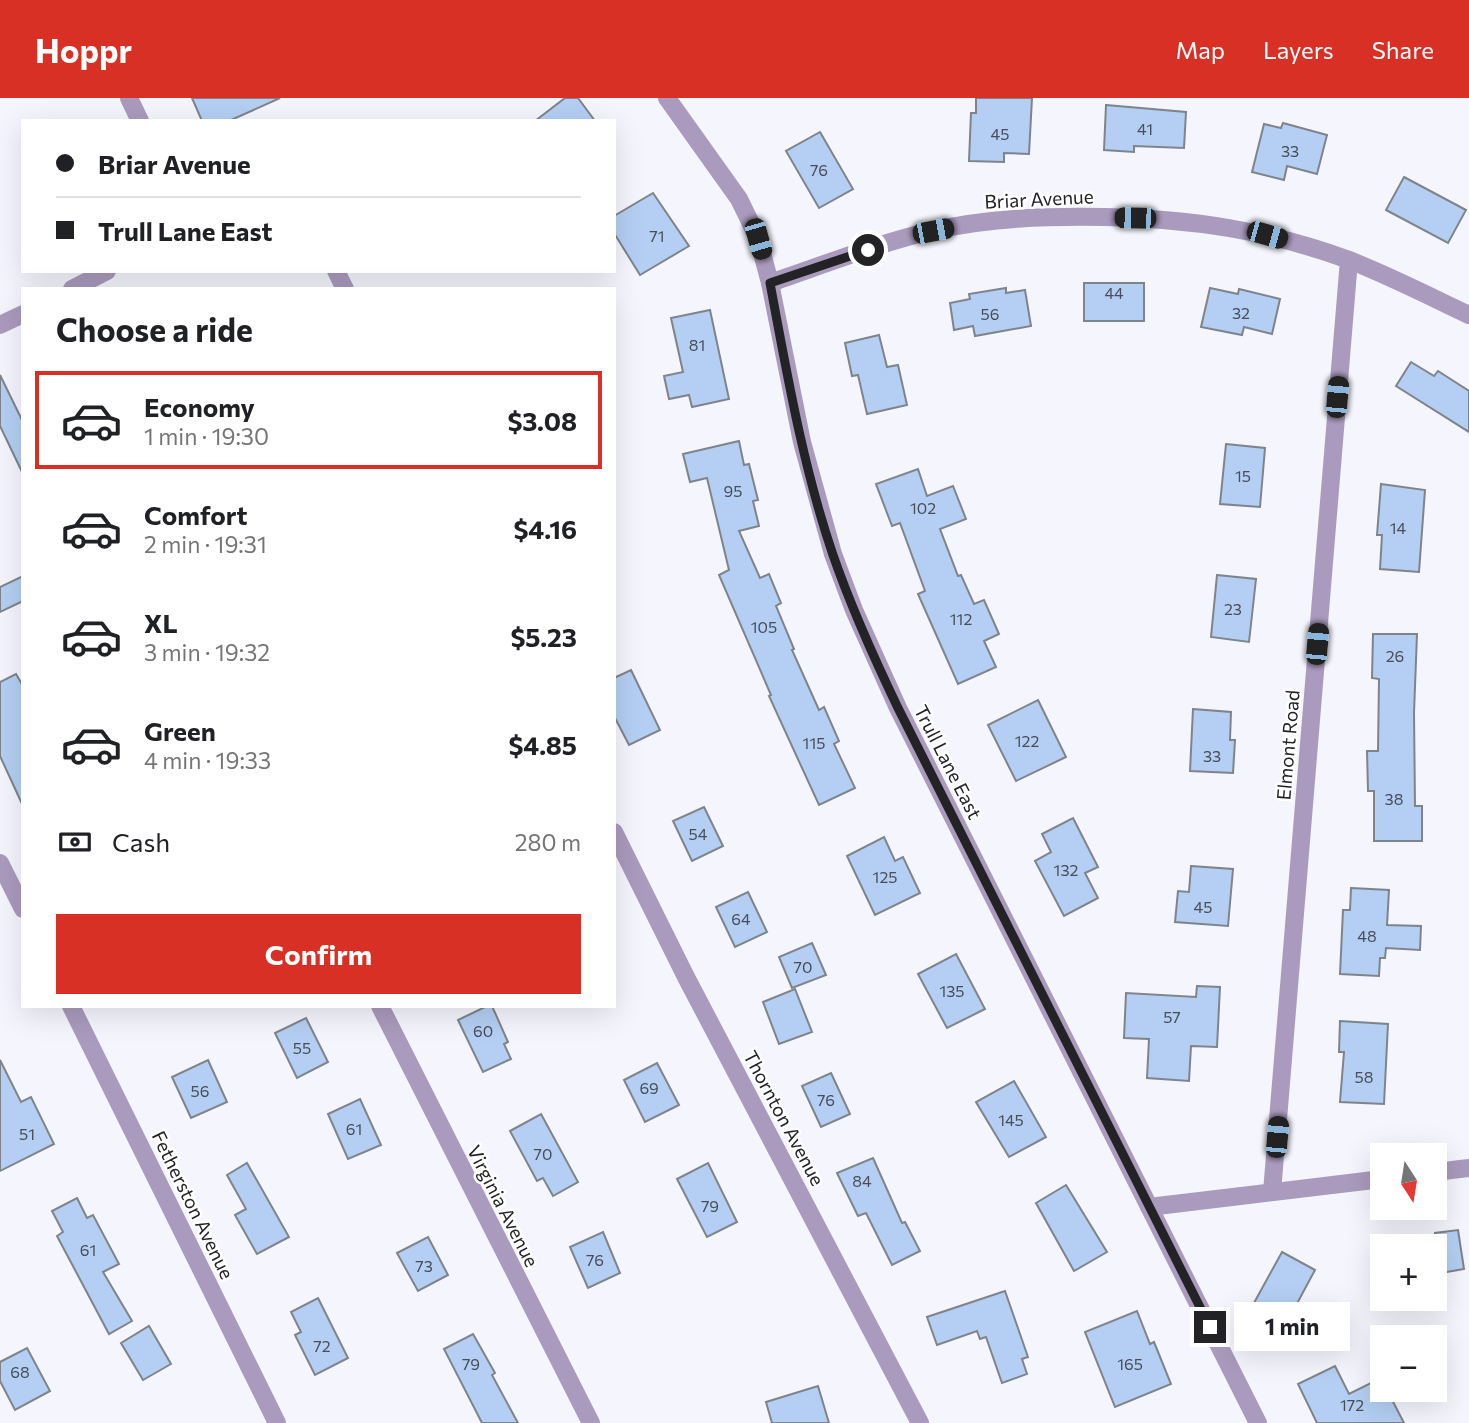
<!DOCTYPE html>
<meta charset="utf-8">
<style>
:root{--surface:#fff;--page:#f6f6f6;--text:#202124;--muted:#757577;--line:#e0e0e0;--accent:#d93025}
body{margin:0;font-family:Commissioner,sans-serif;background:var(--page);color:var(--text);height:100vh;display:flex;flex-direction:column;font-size:26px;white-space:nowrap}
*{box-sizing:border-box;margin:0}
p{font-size:23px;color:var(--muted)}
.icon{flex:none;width:38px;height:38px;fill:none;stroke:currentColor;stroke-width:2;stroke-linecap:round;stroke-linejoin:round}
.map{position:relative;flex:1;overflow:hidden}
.sheet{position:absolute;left:21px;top:189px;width:595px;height:721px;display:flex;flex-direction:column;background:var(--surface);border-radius:0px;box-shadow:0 7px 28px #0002}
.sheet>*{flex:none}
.banner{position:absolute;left:21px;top:21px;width:595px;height:154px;border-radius:0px;box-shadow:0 7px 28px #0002;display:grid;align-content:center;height:154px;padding:0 35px;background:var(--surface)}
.needle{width:46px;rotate:168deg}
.buttons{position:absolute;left:1370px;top:1045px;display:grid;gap:14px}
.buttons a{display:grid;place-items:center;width:77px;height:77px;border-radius:0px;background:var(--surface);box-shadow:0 7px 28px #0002;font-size:35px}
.end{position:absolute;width:32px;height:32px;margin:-16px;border:9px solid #232326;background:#fff;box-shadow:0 0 0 4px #fff}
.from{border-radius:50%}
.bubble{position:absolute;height:49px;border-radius:0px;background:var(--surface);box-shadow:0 7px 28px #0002;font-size:23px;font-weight:700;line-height:49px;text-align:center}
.car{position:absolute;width:21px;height:42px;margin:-21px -10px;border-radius:9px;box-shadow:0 0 5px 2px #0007;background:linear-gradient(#222 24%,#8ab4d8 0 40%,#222 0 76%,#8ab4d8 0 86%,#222 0)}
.banner b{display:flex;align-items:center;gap:24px;height:66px;font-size:26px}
.banner b+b{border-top:2px solid var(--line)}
.banner i{width:18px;height:18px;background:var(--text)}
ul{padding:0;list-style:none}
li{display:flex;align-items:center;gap:21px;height:98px;margin:0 14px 10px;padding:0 21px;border:4px solid transparent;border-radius:0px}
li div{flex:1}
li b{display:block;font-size:26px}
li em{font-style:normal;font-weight:700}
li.selected{border-color:var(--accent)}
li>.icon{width:63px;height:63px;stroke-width:1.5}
h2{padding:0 35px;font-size:32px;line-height:84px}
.pay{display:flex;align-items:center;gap:18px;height:77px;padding:0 35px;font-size:26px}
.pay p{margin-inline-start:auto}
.action{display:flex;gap:14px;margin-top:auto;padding:14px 35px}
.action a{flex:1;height:80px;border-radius:0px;background:var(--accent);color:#fff;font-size:28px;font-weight:700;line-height:80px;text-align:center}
header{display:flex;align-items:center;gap:42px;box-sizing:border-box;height:98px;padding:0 35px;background:var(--accent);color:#fff}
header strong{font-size:33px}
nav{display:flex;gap:38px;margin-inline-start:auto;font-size:24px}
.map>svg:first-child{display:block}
</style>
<header>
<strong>Hoppr</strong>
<nav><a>Map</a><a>Layers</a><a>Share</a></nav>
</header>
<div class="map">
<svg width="1469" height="1325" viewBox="0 0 1469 1325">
<rect width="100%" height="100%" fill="#f4f5fd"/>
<g fill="#b4cff3" stroke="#7f848a" stroke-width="2">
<path d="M192,0H280L229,23H202Z"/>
<path d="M565,0H578L595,23H535Z"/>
<path d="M976,0H1032L1029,56L1004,55V64L969,63L971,15H976Z"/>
<path d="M1106,7L1186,14L1184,50L1134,48V54L1104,52Z"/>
<path d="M1283,25L1327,37L1317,76L1287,68L1284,82L1252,74L1264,26L1281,30Z"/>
<path d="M820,34L853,91L819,110L786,53Z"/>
<path d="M1404,79L1466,112L1448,145L1386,112Z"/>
<path d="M653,95L689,148L640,177L614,135V118Z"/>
<rect x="1084" y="185" width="60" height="38"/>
<path d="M1006,190V195L1025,192L1031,228L975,238L973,228L954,232L950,205L970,201L969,196Z"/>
<path d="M1210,190L1238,196L1239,191L1280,201L1272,236L1244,229L1242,237L1201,229Z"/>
<path d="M710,212L729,301L692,309L689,297L669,301L664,278L683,274L671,220Z"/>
<path d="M879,237L887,269L898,267L907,307L867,316L858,277L852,278L845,245Z"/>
<path d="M1411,264L1434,278L1438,273L1469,293V334L1396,288Z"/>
<path d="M0,277L23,324V376L0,328Z"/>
<path d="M739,343L744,367L749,366L758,402L753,403L759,428L739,433L760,480L769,476L781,505L776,508L794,551L792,552L819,612L824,609L839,643L834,646L855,690L819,707L769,598L771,597L719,477L729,472L707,380L690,384L683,356Z"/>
<path d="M1226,346L1265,350L1260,409L1220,406Z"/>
<path d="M918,371L927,398L953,388L966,421L940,431L958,478L961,477L974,506L984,502L999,536L984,543L996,569L958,586L918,496L925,493L900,425L892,428L876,386Z"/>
<path d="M1381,386L1425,392L1419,474L1380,471L1382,437H1377Z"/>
<path d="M1217,477L1256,481L1249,544L1211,539Z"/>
<path d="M23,478V503L0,514V489Z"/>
<path d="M1373,536H1417L1414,615L1415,708H1422V743H1374V693H1368L1367,653H1378L1379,581L1372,580Z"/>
<path d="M631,572L660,632L629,647L614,618V580Z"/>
<path d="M16,576L23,588V708L0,658V584Z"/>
<path d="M1038,602L1066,659L1016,683L988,627Z"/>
<path d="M1193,611L1231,614L1230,642H1235L1233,675L1190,673Z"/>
<path d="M704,709L723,748L692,763L673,723Z"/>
<path d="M1073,720L1098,769L1085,775L1098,800L1064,818L1035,763L1051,754L1042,736Z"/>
<path d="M884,739L895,763L903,759L920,795L875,817L847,758Z"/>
<path d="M1191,768L1233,771L1228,828L1175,824L1178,793L1189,794Z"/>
<path d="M1351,790L1389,792L1387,827L1421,828L1420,852L1386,850L1385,860H1380L1379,878L1340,876L1343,812H1350Z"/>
<path d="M748,794L767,834L735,849L716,809Z"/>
<path d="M812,845L826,877L792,890L779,859Z"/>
<path d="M956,856L985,911L947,930L918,876Z"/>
<path d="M1197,888L1220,889L1217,949L1191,948L1189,983L1147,980L1149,941L1124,940L1126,895L1196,899Z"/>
<path d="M795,891L812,934L779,946L763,904Z"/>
<path d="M487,908H492L508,944L504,946L511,961L483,974L458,922Z"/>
<path d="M306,920L328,964L297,980L275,935Z"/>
<path d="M1340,923L1388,926L1384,1006L1340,1004L1344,954H1339Z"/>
<path d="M0,962L21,1004L31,999L54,1046L0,1073Z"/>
<path d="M208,962L227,1004L191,1020L172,979Z"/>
<path d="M657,965L679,1007L645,1024L624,982Z"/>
<path d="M831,975L850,1016L821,1029L802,988Z"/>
<path d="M1014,983L1046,1039L1009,1059L976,1004Z"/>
<path d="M360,1001L381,1047L348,1061L328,1016Z"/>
<path d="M541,1016L578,1084L553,1098L543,1080L537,1083L510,1033Z"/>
<path d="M873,1060L902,1125L905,1124L920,1153L892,1167L866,1115L858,1118L837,1075Z"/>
<path d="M247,1065L289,1139L257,1156L235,1117L246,1111L227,1077Z"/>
<path d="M708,1065L737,1124L707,1139L677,1081Z"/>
<path d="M1066,1087L1107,1154L1074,1173L1036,1105Z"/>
<path d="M77,1100L87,1120L93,1117L119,1166L103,1174L132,1223L109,1236L57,1138L63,1134L52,1113Z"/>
<path d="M1458,1132L1464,1171L1435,1176V1135Z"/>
<path d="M603,1134L620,1175L588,1190L570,1149Z"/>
<path d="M428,1139L448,1177L418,1193L397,1155Z"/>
<path d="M1282,1154L1315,1172L1278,1241L1244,1223Z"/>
<path d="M1005,1193L1028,1259L1022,1261L1027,1276L1002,1285L986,1239L980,1241L977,1233L937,1247L927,1219Z"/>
<path d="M318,1200L348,1260L315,1277L295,1237L301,1234L291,1214Z"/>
<path d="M1137,1213L1150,1246L1154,1244L1171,1286L1115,1309L1085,1234Z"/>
<path d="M149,1228L171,1266L143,1282L121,1245Z"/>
<path d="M473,1236L495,1275L492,1277L518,1325H482L444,1251Z"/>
<path d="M27,1250L50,1293L15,1312L0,1283V1264Z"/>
<path d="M1335,1268L1349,1296L1381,1280L1382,1292H1387L1404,1325H1317L1298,1286Z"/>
<path d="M818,1288L829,1325H772L766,1304Z"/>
</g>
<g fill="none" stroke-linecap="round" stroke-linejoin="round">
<g stroke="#aa9abd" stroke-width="18">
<path d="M129,0L140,23"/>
<path d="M667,0L739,101L758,140L770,185L802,344L833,456L854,512L898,610L1258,1325"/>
<path d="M336,173L345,191"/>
<path d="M770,185C823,167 876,146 931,133C988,120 1046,118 1105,119C1191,121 1267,132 1349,162C1390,178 1429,198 1469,217"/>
<path d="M72,191L107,173"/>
<path d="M0,227L23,216"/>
<path d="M614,734L686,879L920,1325"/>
<path d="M0,765L23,811"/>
<path d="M71,908L277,1325"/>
<path d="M380,908L591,1325"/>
<path d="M1435,1074L1469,1070"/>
<path d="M1272,1094L1349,162"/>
<path d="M1149,1109L1382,1081"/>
</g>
</g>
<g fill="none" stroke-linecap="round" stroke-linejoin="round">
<path stroke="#232326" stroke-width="9" d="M868,152L770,185C787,276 803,369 833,457C851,509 874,560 898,610L1210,1229"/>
</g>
<g text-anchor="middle" stroke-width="5" stroke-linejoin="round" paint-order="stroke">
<g font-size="16" fill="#474e59">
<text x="1145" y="37">41</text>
<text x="1000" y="42">45</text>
<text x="1290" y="59">33</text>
<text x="819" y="78">76</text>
<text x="657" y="144">71</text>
<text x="1114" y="201">44</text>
<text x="1241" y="221">32</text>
<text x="990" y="222">56</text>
<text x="697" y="253">81</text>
<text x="1243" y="384">15</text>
<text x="733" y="399">95</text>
<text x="923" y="416">102</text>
<text x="1398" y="436">14</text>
<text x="1233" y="517">23</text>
<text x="961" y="527">112</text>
<text x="764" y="535">105</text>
<text x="1395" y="564">26</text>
<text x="1027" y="649">122</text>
<text x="814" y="651">115</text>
<text x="1212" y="664">33</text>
<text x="1394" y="707">38</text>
<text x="698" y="742">54</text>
<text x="1066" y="778">132</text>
<text x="885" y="785">125</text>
<text x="1203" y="815">45</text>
<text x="741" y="827">64</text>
<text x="1367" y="844">48</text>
<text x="803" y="875">70</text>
<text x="952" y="899">135</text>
<text x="1172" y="925">57</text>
<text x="483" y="939">60</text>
<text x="302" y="956">55</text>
<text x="1364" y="985">58</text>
<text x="649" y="996">69</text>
<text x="200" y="999">56</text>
<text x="826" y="1008">76</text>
<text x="1011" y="1028">145</text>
<text x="354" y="1037">61</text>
<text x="27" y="1042">51</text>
<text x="543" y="1062">70</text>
<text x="862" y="1089">84</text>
<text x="710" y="1114">79</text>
<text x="88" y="1158">61</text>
<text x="595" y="1168">76</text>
<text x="424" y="1174">73</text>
<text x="322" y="1254">72</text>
<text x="471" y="1272">79</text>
<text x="1130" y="1272">165</text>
<text x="20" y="1280">68</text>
<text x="1352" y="1313">172</text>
</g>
<g font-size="19" fill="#232326" stroke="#fff">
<text transform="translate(1039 101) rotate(-3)" y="7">Briar Avenue</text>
<text transform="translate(1288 647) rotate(-85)" y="7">Elmont Road</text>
<text transform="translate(948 664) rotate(63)" y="7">Trull Lane East</text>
<text transform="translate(784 1020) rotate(62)" y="7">Thornton Avenue</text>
<text transform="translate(193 1107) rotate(64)" y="7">Fetherston Avenue</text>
<text transform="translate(503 1108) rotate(63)" y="7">Virginia Avenue</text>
</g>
</g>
</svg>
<div class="buttons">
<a><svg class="needle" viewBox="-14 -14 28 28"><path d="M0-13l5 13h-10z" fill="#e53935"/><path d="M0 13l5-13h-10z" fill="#757577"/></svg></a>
<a>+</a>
<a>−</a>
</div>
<i class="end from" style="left:868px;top:152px"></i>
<i class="end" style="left:1210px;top:1229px"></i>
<div class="bubble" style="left:1234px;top:1204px;width:116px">1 min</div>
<i class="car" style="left:1135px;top:120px;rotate:271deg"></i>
<i class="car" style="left:933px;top:133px;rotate:79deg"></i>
<i class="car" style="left:1267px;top:137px;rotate:106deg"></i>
<i class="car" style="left:758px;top:141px;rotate:164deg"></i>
<i class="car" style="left:1337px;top:299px;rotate:5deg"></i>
<i class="car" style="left:1317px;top:546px;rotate:5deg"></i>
<i class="car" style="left:1277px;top:1039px;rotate:5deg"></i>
<div class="banner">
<b><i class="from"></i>Briar Avenue</b>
<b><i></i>Trull Lane East</b>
</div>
<section class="sheet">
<h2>Choose a ride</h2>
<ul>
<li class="selected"><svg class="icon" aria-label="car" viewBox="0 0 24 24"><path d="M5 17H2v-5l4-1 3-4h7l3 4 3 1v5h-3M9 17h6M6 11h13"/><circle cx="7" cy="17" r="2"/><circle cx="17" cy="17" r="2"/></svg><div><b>Economy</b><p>1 min · 19:30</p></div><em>$3.08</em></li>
<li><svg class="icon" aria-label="car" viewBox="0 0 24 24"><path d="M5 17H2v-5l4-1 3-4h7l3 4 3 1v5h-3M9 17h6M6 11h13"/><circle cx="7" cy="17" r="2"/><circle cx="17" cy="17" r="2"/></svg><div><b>Comfort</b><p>2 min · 19:31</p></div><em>$4.16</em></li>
<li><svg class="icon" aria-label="car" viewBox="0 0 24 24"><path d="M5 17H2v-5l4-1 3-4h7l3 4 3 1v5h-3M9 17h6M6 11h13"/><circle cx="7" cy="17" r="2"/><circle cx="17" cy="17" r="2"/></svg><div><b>XL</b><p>3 min · 19:32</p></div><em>$5.23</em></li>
<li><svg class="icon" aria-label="car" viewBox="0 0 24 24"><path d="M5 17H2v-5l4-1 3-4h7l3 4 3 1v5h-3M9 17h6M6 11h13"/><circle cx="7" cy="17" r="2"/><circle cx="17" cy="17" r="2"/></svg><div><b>Green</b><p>4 min · 19:33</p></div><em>$4.85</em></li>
</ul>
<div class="pay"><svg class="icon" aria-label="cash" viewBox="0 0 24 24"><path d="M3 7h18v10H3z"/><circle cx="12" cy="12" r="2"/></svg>Cash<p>280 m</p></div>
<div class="action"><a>Confirm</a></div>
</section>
</div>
